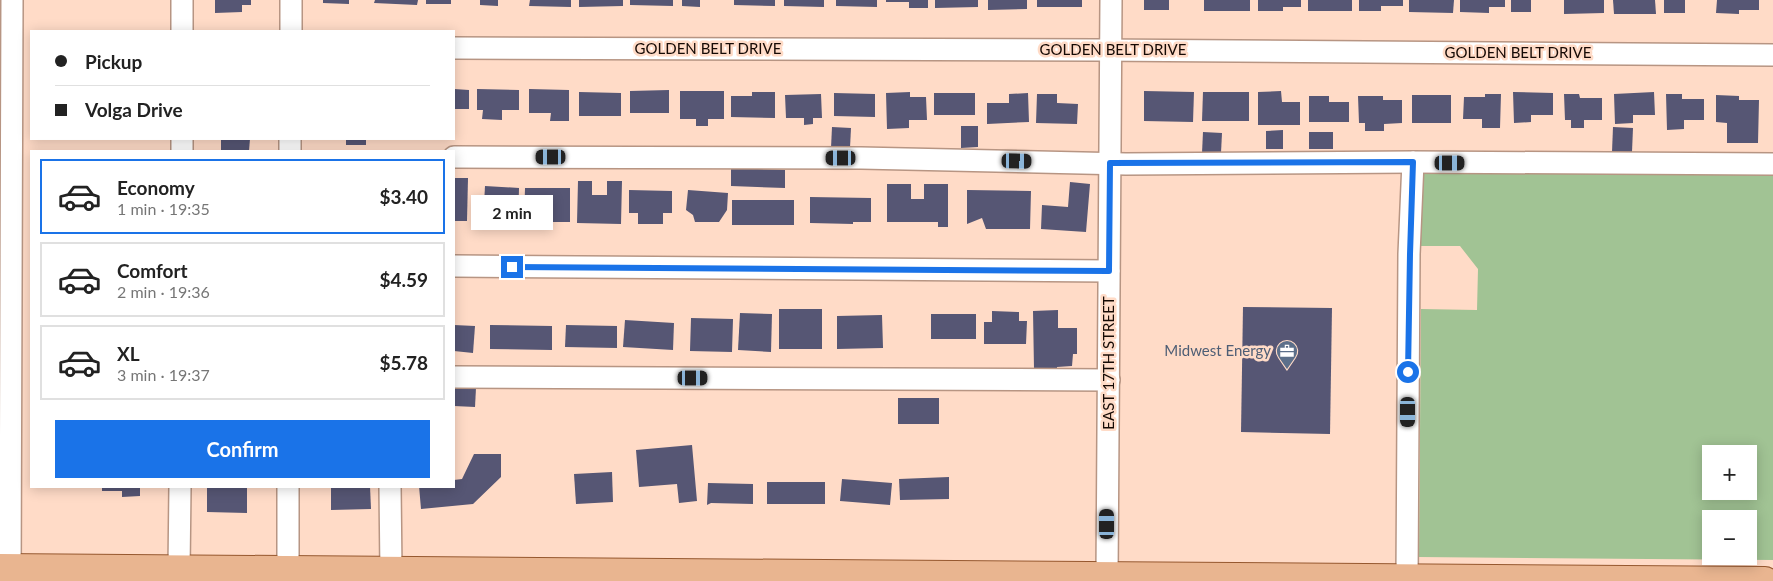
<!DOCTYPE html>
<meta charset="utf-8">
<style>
:root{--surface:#fff;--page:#f6f6f6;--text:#222;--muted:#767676;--line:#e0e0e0;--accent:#1a73e8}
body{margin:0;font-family:Lato,sans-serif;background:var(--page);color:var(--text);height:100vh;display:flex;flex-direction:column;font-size:19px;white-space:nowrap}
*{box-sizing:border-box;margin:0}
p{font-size:16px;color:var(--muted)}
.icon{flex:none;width:28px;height:28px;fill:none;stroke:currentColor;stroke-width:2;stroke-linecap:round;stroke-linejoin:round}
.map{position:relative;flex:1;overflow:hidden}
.details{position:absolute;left:30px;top:150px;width:425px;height:338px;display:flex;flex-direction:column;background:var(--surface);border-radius:0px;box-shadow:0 2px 12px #0003}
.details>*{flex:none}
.guide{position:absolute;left:30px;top:30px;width:425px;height:110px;border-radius:0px;box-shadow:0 2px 12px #0003;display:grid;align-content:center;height:110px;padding:0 25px;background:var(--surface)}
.controls{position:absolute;left:1702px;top:445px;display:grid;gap:10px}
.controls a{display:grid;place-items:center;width:55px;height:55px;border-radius:0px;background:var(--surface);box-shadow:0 2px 12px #0003;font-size:25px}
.end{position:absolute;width:22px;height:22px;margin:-11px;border:6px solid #1a73e8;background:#fff;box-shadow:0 0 0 2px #fff}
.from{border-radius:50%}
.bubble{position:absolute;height:35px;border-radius:0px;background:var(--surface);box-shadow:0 2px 12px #0003;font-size:16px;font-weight:700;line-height:35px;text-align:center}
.car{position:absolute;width:15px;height:30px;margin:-15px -8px;border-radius:6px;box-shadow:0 0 4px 1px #0007;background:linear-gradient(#222 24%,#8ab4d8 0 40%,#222 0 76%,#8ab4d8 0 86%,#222 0)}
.guide b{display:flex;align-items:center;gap:18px;height:48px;font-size:19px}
.guide b+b{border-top:1px solid var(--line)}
.guide i{width:12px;height:12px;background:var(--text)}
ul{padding:9px 0 0;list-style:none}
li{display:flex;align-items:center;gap:15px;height:75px;margin:0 10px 8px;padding:0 15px;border:2px solid var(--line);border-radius:0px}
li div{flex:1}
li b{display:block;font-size:19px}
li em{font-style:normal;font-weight:700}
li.current{border-color:var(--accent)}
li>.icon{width:45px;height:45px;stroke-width:1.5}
.primary-button{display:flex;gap:10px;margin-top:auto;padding:10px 25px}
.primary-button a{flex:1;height:58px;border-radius:0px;background:var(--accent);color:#fff;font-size:20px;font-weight:700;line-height:58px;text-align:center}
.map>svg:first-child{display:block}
</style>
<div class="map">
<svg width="1773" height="581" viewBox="0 0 1773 581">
<rect width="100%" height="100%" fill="#ffdbc7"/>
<path fill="#a1c394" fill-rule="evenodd" d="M1421,169L1773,173V560L1419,557L1421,309L1477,310L1478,269L1460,246H1420ZM1711,454H1749V491H1711ZM1711,519H1749V556H1711Z"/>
<g fill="#565674">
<path d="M215,0H251V5H242V12L215,13Z"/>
<path d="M323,0H349V4L323,3Z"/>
<path d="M375,0H418L417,5L374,3Z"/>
<rect x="426" y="0" width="25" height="4"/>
<path d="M480,0H498V6L480,5Z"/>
<path d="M530,0H571V7L529,6Z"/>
<path d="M579,0H623V6L579,7Z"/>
<path d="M630,0H673V6L630,5Z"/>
<path d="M682,0H700V7L682,6Z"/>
<path d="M734,0H775V6L734,5Z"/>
<path d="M784,0H824V7L784,6Z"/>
<path d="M836,0H877V7L836,6Z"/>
<path d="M886,0H928V8H909V2H886Z"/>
<path d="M935,0H978V7L935,8Z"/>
<path d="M988,0H1027V9L988,10Z"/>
<rect x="1037" y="0" width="45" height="7"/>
<rect x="1144" y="0" width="25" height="10"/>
<rect x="1204" y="0" width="46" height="11"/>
<path d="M1258,0H1301V7H1283V11H1258Z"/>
<rect x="1308" y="0" width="44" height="11"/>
<path d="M1359,0H1403V6H1381V11H1359Z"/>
<path d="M1409,0H1454L1453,13L1409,12Z"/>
<path d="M1460,0H1505V7H1489V13L1460,12Z"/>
<rect x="1511" y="0" width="20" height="12"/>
<path d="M1564,0H1604V13L1564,14Z"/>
<path d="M1613,0H1655L1656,14H1614Z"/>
<rect x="1664" y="0" width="21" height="13"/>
<path d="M1717,0H1759V10H1739V14L1716,13Z"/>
<path d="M454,89L469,90V109H454Z"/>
<path d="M477,89L519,90V110H502V120L482,119L483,110H477Z"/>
<path d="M529,89L569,90V121H550L551,113H529Z"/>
<path d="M669,90V113H630V91Z"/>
<path d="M680,91H724V119H708V126H696V119H680Z"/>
<path d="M1144,91L1194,92L1193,122L1144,121Z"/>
<path d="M1281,91L1282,102H1300V125H1258V92Z"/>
<path d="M579,92L621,93V116H579Z"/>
<path d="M752,92H775V118L731,117V96H752Z"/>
<path d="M910,92V97H926L927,120H909V128L887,129L886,93Z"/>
<path d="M1203,92H1249V121H1202Z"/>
<path d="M1513,92L1553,93V115H1531V122L1514,123Z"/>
<path d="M1654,92L1655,115H1633V123L1615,124L1614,94Z"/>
<path d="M834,93L875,94V117L834,116Z"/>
<rect x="934" y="93" width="41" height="22"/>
<path d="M1028,93L1029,122L987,124V103H1009V94Z"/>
<path d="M821,94L822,118H813V124L804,125V118H786L785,95Z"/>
<path d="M1037,94H1057V103L1078,104L1077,124L1036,123Z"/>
<path d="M1485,94H1501L1500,128H1482V119H1463L1464,97H1485Z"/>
<path d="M1564,94H1579L1580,98H1602V120H1584V128H1571V120H1565Z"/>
<path d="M1666,94H1682V99H1704V120H1684V129L1667,130Z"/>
<rect x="1412" y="95" width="39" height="28"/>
<path d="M1716,95L1739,96V100H1759L1758,143H1727V123L1716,122Z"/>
<path d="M1309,96H1329V102H1349V122H1309Z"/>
<path d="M1358,96H1383V100H1402V123L1384,124V131H1365V123H1359Z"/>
<path d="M961,126H978V147L961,148Z"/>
<path d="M832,127L851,128L850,148H831Z"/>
<path d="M1613,127L1633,128L1632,152H1612Z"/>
<path d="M1283,130V149H1266V131Z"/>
<path d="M1203,132L1222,133L1221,153H1202Z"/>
<rect x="1309" y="132" width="24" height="17"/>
<path d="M221,139H250L249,151H221Z"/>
<rect x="346" y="139" width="20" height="6"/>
<path d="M731,168L785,170V188L731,186Z"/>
<path d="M454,178H468L467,221H454Z"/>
<path d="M578,181H592V195H607V181H622L621,224L577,223Z"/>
<path d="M1070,182L1090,184L1086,232L1041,229L1042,205L1068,207Z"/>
<path d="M887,184H911V199H924V184H948V227H938V222H887Z"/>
<path d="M485,186L519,188L518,225L483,223Z"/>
<path d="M525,188H570V222H524Z"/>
<path d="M629,190L672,191V213H663V224H638V213H629Z"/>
<path d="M688,190L728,193L727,210L719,222H695L693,215L686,210Z"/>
<path d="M967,190L1031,191L1030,229H986L982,218L967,224Z"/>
<path d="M810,197L871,198V222H853V224L810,223Z"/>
<rect x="732" y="200" width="62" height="25"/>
<path d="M1243,307L1332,308L1330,434L1241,432Z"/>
<rect x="779" y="309" width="43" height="40"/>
<path d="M1058,310V328H1077V354H1073L1072,366L1057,367V369H1034L1033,311Z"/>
<path d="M992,311L1019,312V321H1027L1026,344H984V322H992Z"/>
<path d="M740,313L772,314L771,352L738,350Z"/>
<rect x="931" y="314" width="45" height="25"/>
<path d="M882,315L883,348L837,349V316Z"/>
<path d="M691,318L733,319L732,352L690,351Z"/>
<path d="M625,320L674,323L673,350L623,347Z"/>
<path d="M454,325L475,326L473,353L454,351Z"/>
<path d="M490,325L552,326V350L490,349Z"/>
<path d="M566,325L617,326V348L565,347Z"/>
<path d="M454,388H476L475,407L454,406Z"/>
<rect x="898" y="398" width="41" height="26"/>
<path d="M692,445L697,501L679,503L677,484L639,487L636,450Z"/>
<path d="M474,454H501V477L473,504L421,509L419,486H454V480L462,479Z"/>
<path d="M612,472L613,502L576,504L574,474Z"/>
<path d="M949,477V499L900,500L899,479Z"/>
<path d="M842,479L892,483L890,505L840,501Z"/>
<rect x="767" y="482" width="58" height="22"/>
<path d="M708,483L753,484V504L711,503L707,505Z"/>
<path d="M102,486H140V496L122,497V491H102Z"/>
<path d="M207,486H247V513L207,512Z"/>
<path d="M370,486L371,509L331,510V487Z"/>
</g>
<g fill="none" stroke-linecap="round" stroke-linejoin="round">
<g stroke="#b79583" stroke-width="24">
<g id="minor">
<path d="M182,0V31"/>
<path d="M291,31V0"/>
<path d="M454,48L1097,50L1773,55"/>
<path d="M182,151V139"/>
<path d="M290,151V139"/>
<path d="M454,157L861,158L1126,164L1413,162L1773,164"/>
<path d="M454,266L1109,271"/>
<path d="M454,377L1109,380"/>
<path d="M390,486L391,571"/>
<path d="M179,570L180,486"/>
<path d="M288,571V486"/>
<path d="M1107,576L1111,0"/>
<path d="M1407,579L1409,254L1413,162"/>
<path d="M10,581L12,0"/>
</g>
</g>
<g stroke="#96582f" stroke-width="30">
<path id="major" d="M0,568L1765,581"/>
</g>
<use href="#minor" stroke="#fff" stroke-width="21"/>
<use href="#major" stroke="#e9b590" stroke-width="28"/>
</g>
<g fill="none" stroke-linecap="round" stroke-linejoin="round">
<path stroke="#1a73e8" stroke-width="6" d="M512,267L1109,271L1110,163L1413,162L1410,254L1408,372"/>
</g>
<defs>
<g id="office-pin" transform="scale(1.125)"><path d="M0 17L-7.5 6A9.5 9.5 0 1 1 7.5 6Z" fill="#5c6f8a" stroke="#ffdbc7"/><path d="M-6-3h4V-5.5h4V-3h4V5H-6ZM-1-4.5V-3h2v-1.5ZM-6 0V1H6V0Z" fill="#fff"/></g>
</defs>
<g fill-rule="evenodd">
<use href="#office-pin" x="1287" y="351"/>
</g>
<g text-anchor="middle" stroke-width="5" stroke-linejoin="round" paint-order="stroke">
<g font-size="15" fill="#150904" stroke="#ffdbc7">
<text x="708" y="54">GOLDEN BELT DRIVE</text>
<text x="1113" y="55">GOLDEN BELT DRIVE</text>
<text x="1518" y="58">GOLDEN BELT DRIVE</text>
<text transform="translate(1109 363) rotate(-90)" y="5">EAST 17TH STREET</text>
</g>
<g font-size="15" fill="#4e5e75" stroke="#ffdbc7" text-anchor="end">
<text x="1271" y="356">Midwest Energy</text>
</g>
</g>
</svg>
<div class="controls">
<a>+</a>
<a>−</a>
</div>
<i class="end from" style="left:1408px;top:372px"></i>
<i class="end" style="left:512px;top:267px"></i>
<div class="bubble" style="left:471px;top:195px;width:82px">2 min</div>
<i class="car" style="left:551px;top:157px;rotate:270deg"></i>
<i class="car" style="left:841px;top:158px;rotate:270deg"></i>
<i class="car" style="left:1017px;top:161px;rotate:91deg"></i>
<i class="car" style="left:1450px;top:163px;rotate:90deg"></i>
<i class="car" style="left:693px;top:378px;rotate:90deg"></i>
<i class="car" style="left:1408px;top:412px;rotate:180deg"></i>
<i class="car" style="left:1107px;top:524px;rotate:0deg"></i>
<div class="guide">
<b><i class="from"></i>Pickup</b>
<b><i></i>Volga Drive</b>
</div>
<section class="details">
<ul>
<li class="current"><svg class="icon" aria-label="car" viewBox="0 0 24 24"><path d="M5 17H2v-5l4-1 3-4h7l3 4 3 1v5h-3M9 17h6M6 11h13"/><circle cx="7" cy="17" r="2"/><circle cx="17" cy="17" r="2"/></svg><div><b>Economy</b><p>1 min · 19:35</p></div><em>$3.40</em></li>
<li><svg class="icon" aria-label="car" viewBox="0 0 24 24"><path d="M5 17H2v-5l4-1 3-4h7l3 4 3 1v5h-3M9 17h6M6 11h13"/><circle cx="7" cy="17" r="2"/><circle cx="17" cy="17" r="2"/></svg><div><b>Comfort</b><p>2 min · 19:36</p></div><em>$4.59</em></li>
<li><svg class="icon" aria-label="car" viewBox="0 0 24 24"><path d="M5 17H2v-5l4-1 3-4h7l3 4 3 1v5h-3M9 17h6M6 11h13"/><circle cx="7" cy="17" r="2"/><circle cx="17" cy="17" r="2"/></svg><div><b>XL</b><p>3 min · 19:37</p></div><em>$5.78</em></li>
</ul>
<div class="primary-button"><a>Confirm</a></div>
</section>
</div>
